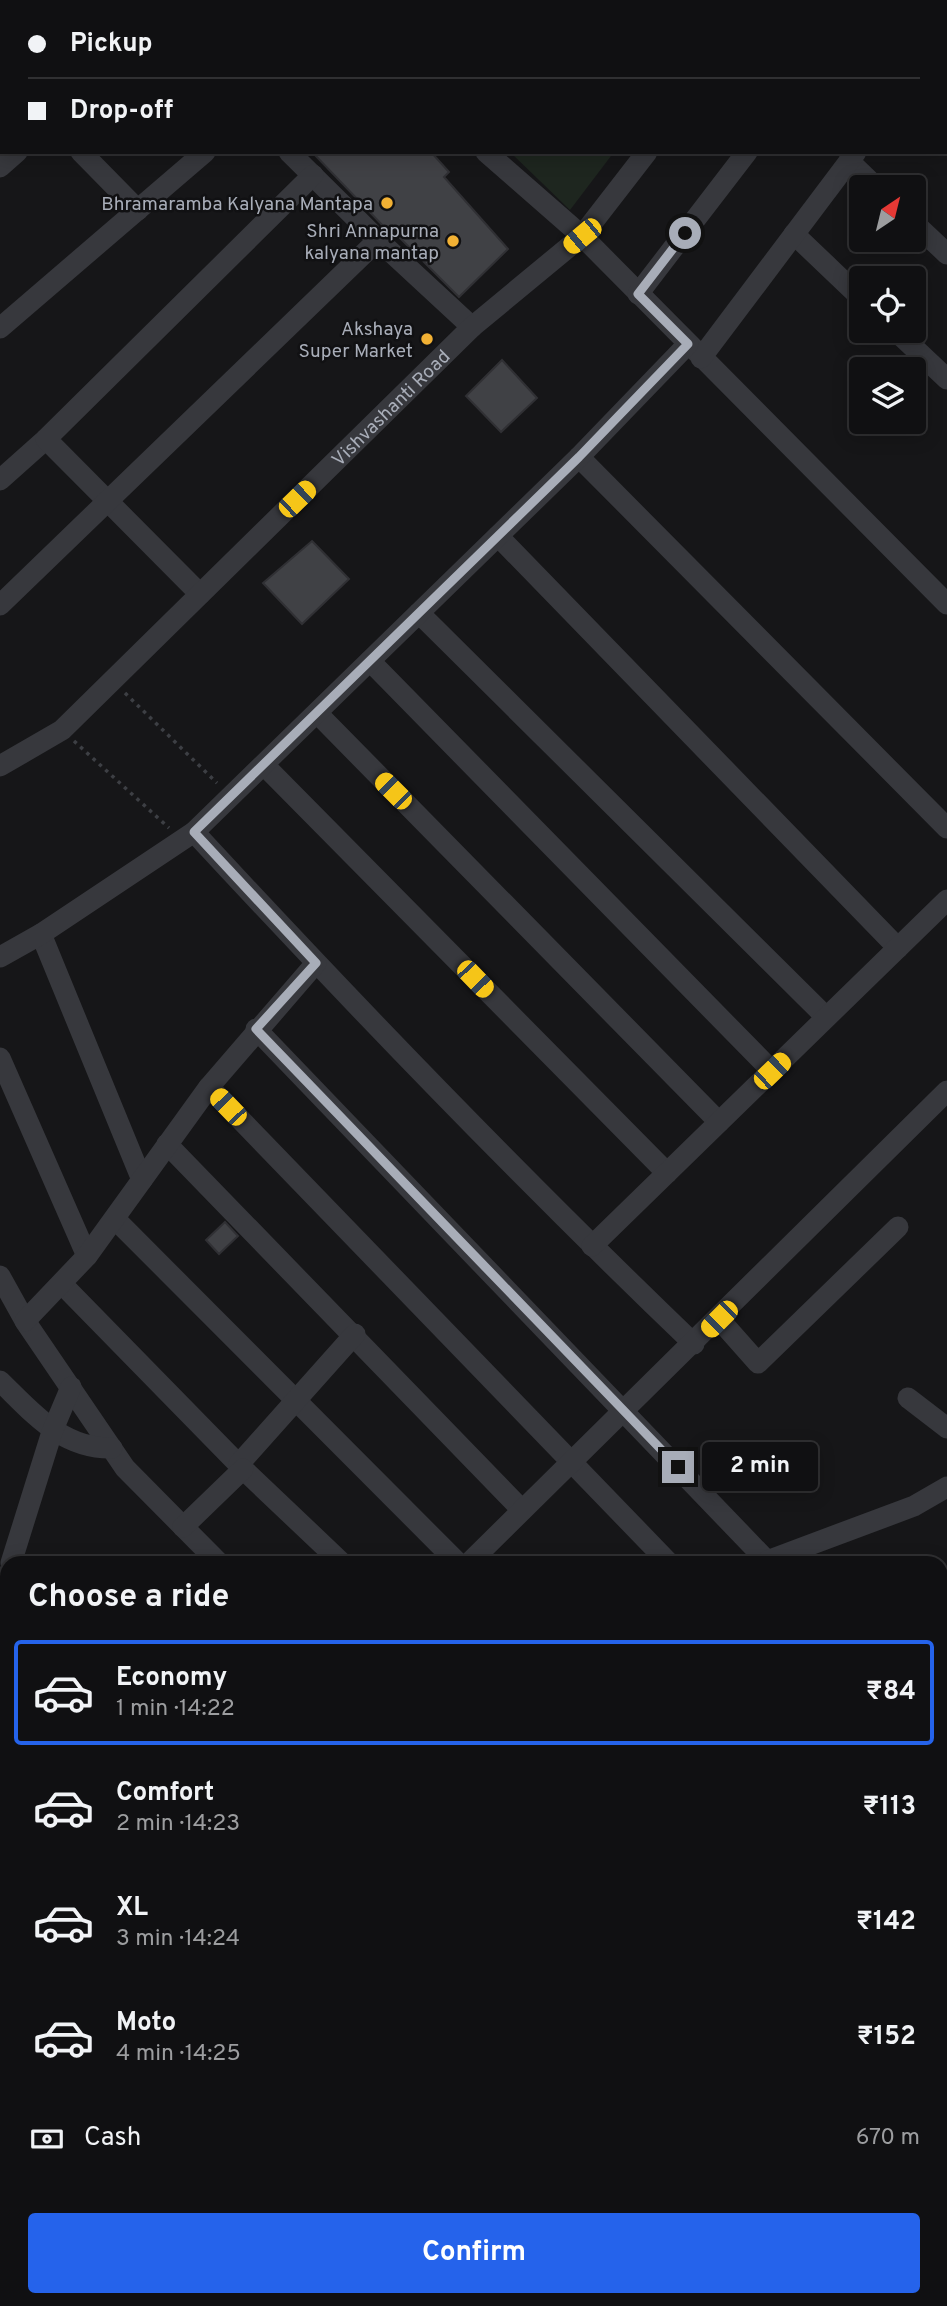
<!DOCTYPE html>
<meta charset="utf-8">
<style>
:root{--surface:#101012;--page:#1e1e20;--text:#f1f3f6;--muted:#9c9d9f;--line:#303032;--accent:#2563eb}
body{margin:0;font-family:Overpass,sans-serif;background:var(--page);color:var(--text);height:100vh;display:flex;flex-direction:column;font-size:26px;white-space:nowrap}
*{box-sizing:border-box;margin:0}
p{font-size:23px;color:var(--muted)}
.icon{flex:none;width:38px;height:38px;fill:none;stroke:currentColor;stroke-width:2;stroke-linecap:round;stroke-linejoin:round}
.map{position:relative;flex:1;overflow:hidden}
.drawer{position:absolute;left:0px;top:1556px;width:948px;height:751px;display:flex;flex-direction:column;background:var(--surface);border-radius:21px 21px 0 0;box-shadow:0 4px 18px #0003,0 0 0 2px var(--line)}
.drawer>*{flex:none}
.guide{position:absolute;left:0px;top:0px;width:948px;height:154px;box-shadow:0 4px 18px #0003,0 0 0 2px var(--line);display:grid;align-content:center;height:154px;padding:0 28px;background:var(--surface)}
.needle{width:46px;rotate:35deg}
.tools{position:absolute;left:849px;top:175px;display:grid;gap:14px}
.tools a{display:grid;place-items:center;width:77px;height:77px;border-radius:7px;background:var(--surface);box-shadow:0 4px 18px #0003,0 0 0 2px var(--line);font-size:35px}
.end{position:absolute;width:32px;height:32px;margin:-16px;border:9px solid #a8adb8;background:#111;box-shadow:0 0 0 4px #111}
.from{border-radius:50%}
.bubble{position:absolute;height:49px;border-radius:7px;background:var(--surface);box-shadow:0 4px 18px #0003,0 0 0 2px var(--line);font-size:23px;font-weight:700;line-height:49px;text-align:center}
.car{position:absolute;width:21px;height:42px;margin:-21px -10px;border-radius:9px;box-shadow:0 0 5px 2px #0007;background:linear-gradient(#f5c518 24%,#345 0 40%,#f5c518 0 76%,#345 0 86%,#f5c518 0)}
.guide b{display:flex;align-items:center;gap:24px;height:66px;font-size:26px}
.guide b+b{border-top:2px solid var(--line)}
.guide i{width:18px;height:18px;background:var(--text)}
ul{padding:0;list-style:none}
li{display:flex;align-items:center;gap:21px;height:105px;margin:0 14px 10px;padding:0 14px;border:4px solid transparent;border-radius:7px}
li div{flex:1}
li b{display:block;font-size:26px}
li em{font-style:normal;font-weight:700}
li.current{border-color:var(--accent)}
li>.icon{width:63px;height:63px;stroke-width:1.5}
h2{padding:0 28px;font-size:32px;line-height:84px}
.pay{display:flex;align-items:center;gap:18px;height:77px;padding:0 28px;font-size:26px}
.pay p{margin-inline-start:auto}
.primary-button{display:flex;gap:14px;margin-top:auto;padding:14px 28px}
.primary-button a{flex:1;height:80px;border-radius:7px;background:var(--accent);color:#fff;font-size:28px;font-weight:700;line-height:80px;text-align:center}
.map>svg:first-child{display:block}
</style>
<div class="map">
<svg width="947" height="2306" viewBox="0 0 947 2306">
<rect width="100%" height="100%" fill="#161618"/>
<path fill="#1e261f" d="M510,152H614L570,210Z"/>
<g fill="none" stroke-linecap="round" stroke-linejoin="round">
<path stroke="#2c353c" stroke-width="5" d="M942,2250L947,2255"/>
</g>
<g fill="#404145" stroke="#303034" stroke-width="2">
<path d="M312,152H431L449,172L444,177L508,249L459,297L390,228L387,230Z"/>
<path d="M502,360L537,398L501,432L466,396Z"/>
<path d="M312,541L349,579L302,624L263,583Z"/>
<path d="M225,1222L238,1236L219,1254L206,1240Z"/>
</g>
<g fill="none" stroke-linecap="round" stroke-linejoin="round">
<g stroke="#3d3f44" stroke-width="3.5" stroke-dasharray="3.5 5" stroke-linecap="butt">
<path d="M125,693L217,783"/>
<path d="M74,741L169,828"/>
</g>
<g stroke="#37383d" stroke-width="21">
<path d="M95,0L97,2"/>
<path d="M329,0L331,2"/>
<path d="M504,0L505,2"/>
<path d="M550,2L552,0"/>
<path d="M763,2L764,0"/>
<path d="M863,2L864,0"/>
<path d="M947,35V34"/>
<path d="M0,70L2,72"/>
<path d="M947,137V138"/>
<path d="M81,152L138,210"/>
<path d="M289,152L378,240L472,327"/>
<path d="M486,152L582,236L947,604"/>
<path d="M849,161L876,187"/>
<path d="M0,167L17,152"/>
<path d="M914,223L947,254"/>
<path d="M794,234L861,298"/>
<path d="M638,294L747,152"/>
<path d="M0,328L205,152"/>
<path d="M896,331L947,379"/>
<path d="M701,358L856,152"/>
<path d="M579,457L947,828"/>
<path d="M0,480L46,439"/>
<path d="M498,536L898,948"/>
<path d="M200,594L46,439L313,175"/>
<path d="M0,605L378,240"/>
<path d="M419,613L826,1017"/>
<path d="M370,661L772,1071"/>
<path d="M317,713L719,1122"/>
<path d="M264,765L667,1173"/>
<path id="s1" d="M0,766L62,730L472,327L582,236L647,152"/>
<path d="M194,832C356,1007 522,1179 694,1344"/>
<path d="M41,934L142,1180"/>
<path d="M0,957L41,934L194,832L579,457L688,344"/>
<path d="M256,1029L769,1563"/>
<path d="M0,1058L87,1256"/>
<path d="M209,1087L669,1563"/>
<path d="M167,1144L522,1510"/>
<path d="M115,1219L458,1563"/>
<path d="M592,1246L947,900"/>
<path d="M0,1276L25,1321L125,1468L219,1563"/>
<path d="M62,1284L243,1469L342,1563"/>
<path d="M719,1319L758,1363L898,1227"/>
<path d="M25,1321L87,1256L209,1087L316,963"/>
<path d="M0,1381C33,1413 62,1449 112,1448"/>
<path d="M908,1398L947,1428"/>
<path d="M239,1464L355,1334"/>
<path d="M183,1527L243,1469"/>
<path d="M767,1561L914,1506L947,1487"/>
<path d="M11,1563L52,1432L71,1387"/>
<path d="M469,1563L947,1091"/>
<path d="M0,1597L7,1575"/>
<path d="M942,1636L947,1641"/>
<path d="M942,1741L947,1747"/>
<path d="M942,1848L947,1854"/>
<path d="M942,1907L947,1895"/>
<path d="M942,1956L947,1962"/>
<path d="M942,2198L947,2202"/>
<path d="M0,2227L7,2240"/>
<path d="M39,2300L43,2306"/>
</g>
<g stroke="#53555c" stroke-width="26">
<path d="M942,2295L947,2301"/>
<path d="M917,2300L922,2306"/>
<path d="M126,2306L144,2300"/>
<path d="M206,2306L224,2300"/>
</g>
</g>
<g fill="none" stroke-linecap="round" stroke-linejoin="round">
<path stroke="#a8adb8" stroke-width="9" d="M678,1467L256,1029L316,963L194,832L579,457L688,344L638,294L685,233"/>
</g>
<g fill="#f2b134" stroke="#111113" stroke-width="2.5">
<circle cx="387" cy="203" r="7"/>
<circle cx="453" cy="241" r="7"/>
<circle cx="427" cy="339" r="7"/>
</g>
<g text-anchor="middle" stroke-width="5" stroke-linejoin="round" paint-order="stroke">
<g font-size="19" fill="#a8adb8" stroke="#111113" text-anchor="end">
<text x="373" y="210">Bhramaramba Kalyana Mantapa</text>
<text x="439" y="237">Shri Annapurna<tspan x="439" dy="22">kalyana mantap</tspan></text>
<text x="413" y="335">Akshaya<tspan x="413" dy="22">Super Market</tspan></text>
</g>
<g font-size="19" fill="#a8adb8" stroke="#111113">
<text dy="7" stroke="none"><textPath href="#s1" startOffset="532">Vishvashanti Road</textPath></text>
</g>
</g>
</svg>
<div class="tools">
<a><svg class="needle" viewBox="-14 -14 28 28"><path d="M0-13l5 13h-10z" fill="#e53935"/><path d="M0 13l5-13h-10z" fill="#9c9d9f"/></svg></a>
<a><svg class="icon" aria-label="locate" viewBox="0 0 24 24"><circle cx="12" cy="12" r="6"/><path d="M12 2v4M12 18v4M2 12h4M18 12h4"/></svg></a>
<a><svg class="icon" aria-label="layers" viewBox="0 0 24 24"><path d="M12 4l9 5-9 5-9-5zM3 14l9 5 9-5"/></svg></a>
</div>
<i class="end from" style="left:685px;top:233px"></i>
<i class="end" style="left:678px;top:1467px"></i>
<div class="bubble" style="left:702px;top:1442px;width:116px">2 min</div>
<i class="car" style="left:582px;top:236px;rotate:230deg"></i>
<i class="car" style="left:297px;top:499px;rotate:46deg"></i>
<i class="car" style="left:393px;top:791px;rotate:315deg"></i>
<i class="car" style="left:475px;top:979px;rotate:136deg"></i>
<i class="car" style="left:772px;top:1071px;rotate:46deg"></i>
<i class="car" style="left:228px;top:1107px;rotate:316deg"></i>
<i class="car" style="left:719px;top:1319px;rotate:225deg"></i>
<div class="guide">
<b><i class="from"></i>Pickup</b>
<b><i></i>Drop-off</b>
</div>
<section class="drawer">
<h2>Choose a ride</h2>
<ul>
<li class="current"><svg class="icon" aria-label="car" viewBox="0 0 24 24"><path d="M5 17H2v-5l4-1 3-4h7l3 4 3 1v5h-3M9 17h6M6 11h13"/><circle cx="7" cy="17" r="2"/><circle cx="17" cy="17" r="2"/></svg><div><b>Economy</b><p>1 min · 14:22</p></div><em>₹84</em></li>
<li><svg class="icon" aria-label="car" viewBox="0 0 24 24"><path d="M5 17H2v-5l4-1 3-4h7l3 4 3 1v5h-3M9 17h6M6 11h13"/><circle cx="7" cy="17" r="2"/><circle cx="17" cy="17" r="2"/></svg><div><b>Comfort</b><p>2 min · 14:23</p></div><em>₹113</em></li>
<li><svg class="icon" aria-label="car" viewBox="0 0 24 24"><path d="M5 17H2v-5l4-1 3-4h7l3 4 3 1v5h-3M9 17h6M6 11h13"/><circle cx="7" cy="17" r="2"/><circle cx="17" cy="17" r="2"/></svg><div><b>XL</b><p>3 min · 14:24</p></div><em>₹142</em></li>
<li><svg class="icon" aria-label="car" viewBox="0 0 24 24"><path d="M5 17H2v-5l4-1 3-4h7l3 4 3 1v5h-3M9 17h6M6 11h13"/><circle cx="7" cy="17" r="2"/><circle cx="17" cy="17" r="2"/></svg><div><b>Moto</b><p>4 min · 14:25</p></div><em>₹152</em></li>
</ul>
<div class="pay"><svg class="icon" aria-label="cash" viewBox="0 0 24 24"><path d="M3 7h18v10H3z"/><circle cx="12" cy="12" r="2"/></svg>Cash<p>670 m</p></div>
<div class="primary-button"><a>Confirm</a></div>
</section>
</div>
